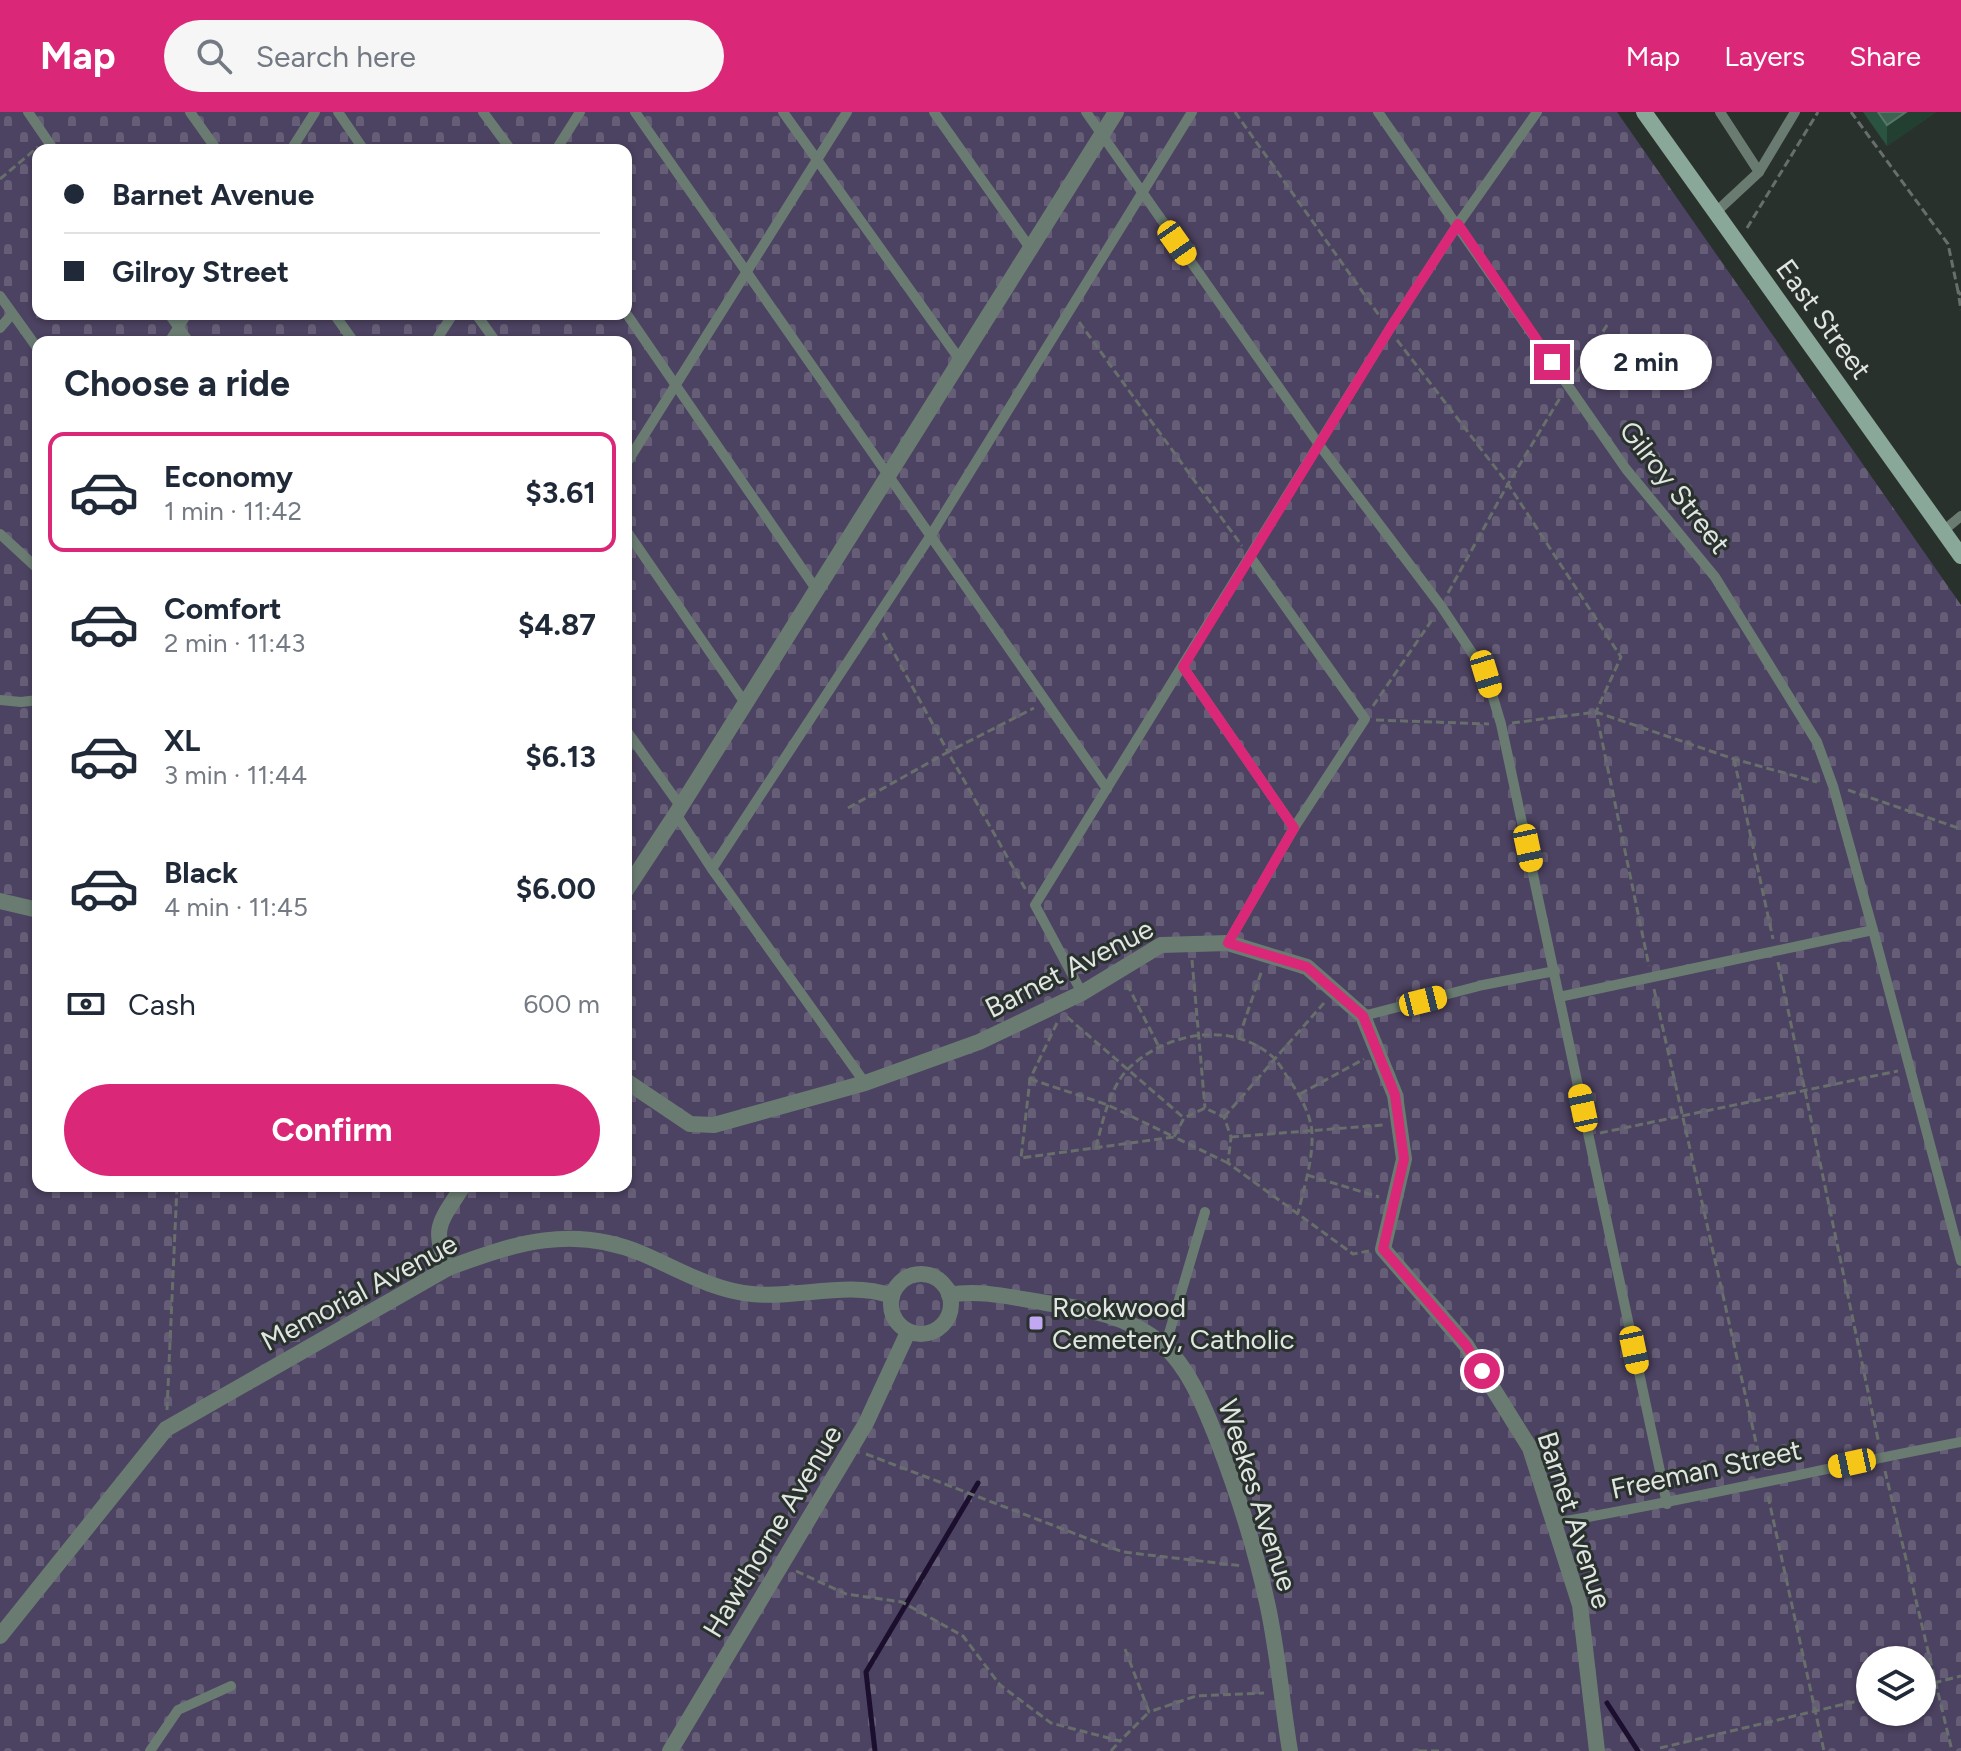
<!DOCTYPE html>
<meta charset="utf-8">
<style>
:root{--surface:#fff;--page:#f6f6f7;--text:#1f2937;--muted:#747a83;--line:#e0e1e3;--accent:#db2777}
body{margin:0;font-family:Figtree,sans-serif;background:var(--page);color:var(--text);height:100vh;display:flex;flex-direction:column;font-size:30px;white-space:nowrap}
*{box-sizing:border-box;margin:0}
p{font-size:26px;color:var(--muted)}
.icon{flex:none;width:44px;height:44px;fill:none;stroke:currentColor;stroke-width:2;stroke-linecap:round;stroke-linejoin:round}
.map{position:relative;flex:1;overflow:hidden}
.drawer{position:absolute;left:32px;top:224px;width:600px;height:856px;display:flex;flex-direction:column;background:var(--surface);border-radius:16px;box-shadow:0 2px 6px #0004}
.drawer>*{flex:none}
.hud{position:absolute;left:32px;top:32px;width:600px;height:176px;border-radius:16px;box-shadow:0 2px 6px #0004;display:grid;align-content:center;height:176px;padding:0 32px;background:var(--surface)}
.controls{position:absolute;left:1856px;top:1534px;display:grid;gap:16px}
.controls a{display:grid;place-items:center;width:80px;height:80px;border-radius:50%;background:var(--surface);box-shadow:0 2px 6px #0004;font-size:40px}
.end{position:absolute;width:36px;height:36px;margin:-18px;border:10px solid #db2777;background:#fff;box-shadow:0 0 0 4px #fff}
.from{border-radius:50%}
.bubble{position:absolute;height:56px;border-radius:28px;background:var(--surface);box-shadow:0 2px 6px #0004;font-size:26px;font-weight:700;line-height:56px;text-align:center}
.car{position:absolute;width:24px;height:48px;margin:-24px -12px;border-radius:10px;box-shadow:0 0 6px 2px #0007;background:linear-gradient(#f5c518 24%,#345 0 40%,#f5c518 0 76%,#345 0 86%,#f5c518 0)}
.hud b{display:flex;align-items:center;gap:28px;height:76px;font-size:30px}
.hud b+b{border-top:2px solid var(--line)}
.hud i{width:20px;height:20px;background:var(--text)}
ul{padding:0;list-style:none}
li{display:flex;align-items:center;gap:24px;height:120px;margin:0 16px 12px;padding:0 16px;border:4px solid transparent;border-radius:16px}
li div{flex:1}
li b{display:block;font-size:30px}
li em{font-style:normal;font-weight:700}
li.current{border-color:var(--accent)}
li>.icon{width:72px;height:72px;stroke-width:1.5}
h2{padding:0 32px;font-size:36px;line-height:96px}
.pay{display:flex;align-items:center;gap:20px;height:88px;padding:0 32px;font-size:30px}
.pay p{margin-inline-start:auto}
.cta{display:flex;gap:16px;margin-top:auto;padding:16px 32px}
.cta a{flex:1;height:92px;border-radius:48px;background:var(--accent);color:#fff;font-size:32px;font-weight:700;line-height:92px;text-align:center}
header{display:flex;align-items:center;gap:48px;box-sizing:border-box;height:112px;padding:0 40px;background:var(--accent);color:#fff}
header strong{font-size:38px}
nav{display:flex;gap:44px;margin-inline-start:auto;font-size:28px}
.search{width:560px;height:72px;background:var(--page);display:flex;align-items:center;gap:20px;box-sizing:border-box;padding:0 28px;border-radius:44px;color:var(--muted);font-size:30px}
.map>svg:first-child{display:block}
</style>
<header>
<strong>Map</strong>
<div class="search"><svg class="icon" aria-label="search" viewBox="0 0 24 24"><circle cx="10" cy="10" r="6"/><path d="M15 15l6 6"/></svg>Search here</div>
<nav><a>Map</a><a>Layers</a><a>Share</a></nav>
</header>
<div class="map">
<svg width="1961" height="1639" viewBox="0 0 1961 1639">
<defs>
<pattern id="cemetery-stones" width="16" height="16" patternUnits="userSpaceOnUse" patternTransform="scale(2)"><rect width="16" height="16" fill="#4c4261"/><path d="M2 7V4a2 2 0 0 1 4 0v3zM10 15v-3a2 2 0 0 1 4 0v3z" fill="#665d77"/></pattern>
</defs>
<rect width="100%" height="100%" fill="#29312d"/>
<path fill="url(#cemetery-stones)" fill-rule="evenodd" d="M0,0H1617L1961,493V1639H0ZM38,38H626V202H38ZM38,230H626V1074H38ZM1870,1548H1922V1600H1870Z"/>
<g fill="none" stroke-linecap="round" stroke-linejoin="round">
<g stroke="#1b0f2d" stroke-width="5">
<path d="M1607,1591L1638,1639"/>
<path d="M875,1639L866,1560L978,1371"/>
</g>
<g stroke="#676e6b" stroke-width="3" stroke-dasharray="8 4" stroke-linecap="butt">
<path d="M1235,0L1381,206"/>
<path d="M1851,0L1948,132L1958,179"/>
<path d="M0,67L38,35"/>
<path d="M1747,116L1818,0"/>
<path d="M1961,183L1958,179L1961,198"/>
<path d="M1079,210L1242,434"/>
<path d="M1397,228L1508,372L1621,545L1596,600L1649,854"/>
<path d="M1577,260L1609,210"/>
<path d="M1448,481L1508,372L1560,286"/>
<path d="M883,521L948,640L1034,596"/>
<path d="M1373,594L1434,505"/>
<path d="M1376,608L1489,612"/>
<path d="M1512,611L1596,600L1734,647L1817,670"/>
<path d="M1734,647L1773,827"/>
<path d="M1848,678L1961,717"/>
<path d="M848,696L948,640L1027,780"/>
<path d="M1192,848L1205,996"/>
<path d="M1778,850L1879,1332"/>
<path d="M1127,872L1158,933"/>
<path d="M1654,877L1762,1357"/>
<path d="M1067,905L1184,1006"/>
<path d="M1057,911L1030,967L1021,1046L1174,1025L1228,1051"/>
<path d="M1239,925L1262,858"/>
<path d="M1030,967L1108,993L1174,1025L1184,1006L1205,996L1224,1005L1231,1025L1228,1051L1353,1142L1369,1139"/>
<path d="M1300,982L1364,947"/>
<path d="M1224,1005L1324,891"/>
<path d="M1600,1021L1898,959"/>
<path d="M1231,1025L1383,1013"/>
<path d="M1096,1035C1103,1009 1109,976 1129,956C1167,920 1233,908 1274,946C1281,953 1286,964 1292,972C1301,985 1312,1006 1312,1022C1313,1048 1304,1076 1298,1101"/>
<path d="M1307,1063L1379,1085"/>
<path d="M167,1298L177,1074"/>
<path d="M866,1342L1123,1440L1243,1454"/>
<path d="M1885,1359L1952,1639"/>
<path d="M1768,1384L1824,1639"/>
<path d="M796,1459L846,1482L902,1490L963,1524L1000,1573L1051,1611L1120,1629L1149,1600"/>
<path d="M1125,1537L1149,1600L1196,1584L1264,1581"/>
<path d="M1922,1574L1961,1564"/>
<path d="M1660,1636L1870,1586"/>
<path d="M1111,1639L1120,1629"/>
<path d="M1419,1639H1440"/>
</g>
<g stroke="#6a7c72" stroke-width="10">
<path d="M28,0L54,38"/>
<path d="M190,0L217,38"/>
<path d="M338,0L364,38"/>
<path d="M483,0L511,38"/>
<path d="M635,0L1107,677"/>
<path d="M783,0L960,248"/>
<path d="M934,0L1030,136"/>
<path d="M1086,0L1320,334L1441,494L1486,562L1501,612L1667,1392"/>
<path d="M1378,0L1626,357L1715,465L1817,630L1833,674L1873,818"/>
<path d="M291,38L315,0"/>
<path d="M556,38L580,0"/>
<path d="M1759,60L1795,0"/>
<path d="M1716,100L1759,60L1720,0"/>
<path d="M0,184L38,237"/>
<path d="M626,201L816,477"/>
<path d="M169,202L189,230"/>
<path d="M334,202L354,230"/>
<path d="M476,202L496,230"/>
<path d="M0,216L12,202"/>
<path d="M169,230L187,202"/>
<path d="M435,230L453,202"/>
<path d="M626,352L847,0"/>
<path d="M626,418L745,591"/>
<path d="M1943,419L1961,404"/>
<path d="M0,422L38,457"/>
<path d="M1183,555L1294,716"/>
<path d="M0,588L21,590L38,588"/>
<path d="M626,618L681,695"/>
<path d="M676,702L712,757L865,971"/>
<path d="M712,757L931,423L1192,0"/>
<path d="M1228,831L1294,716L1365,607L1251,446"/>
<path d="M1082,881L1035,793L1389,218L1458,112L1537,0"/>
<path d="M1559,885L1873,818L1961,1149"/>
<path d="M1363,904L1483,873L1555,859"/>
<path d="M1165,1235L1205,1100"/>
<path d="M1554,1411C1690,1388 1825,1356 1961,1330"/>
<path d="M150,1639L178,1598L231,1574"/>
</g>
<g stroke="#6a7c72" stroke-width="16">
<path d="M626,778L676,702L1116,0"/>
<path d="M0,789L38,798"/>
<path d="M626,969L690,1012L714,1013L865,971L979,930L1082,881L1161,833L1228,831L1307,855L1363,904L1395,983L1404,1047L1383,1137L1466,1233L1530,1336L1580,1493L1597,1639"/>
<path d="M448,1156C430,1115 441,1109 463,1074"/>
<circle cx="921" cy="1192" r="30"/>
<path d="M949,1183C980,1177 1015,1186 1046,1191C1088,1197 1130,1204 1163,1233C1190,1257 1204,1295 1217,1327C1238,1382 1256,1438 1268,1495C1278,1542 1282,1591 1290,1639"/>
<path d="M0,1524L166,1317L448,1156C515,1131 573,1112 643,1142C680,1158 712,1178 752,1182C797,1187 848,1168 892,1184"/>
<path d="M670,1639L866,1311L908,1220"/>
</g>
<path stroke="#8aa899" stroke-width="16" d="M1644,0L1961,444"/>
</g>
<path fill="#2b5341" d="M1863,0H1936L1887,34Z"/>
<path fill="#223f32" d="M1906,0H1936L1887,34V13Z"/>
<path fill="#3e6352" stroke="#587769" stroke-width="2" d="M1878,0H1906L1887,13Z"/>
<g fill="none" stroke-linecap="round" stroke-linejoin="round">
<path stroke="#db2777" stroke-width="10" d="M1482,1259L1466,1233L1383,1137L1404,1047L1395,983L1363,904L1307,855L1228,831L1294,716L1183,555L1389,218L1458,112L1552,250"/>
</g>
<rect fill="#c2a8f2" stroke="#29312d" stroke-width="3" x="1028" y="1203" width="16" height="16" rx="4"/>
<g text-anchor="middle" stroke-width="6" stroke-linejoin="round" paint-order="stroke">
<g font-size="28" fill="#e0e5e2" stroke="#29312d">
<text transform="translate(1824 207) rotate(54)" y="10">East Street</text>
<text transform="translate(1675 375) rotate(52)" y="10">Gilroy Street</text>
<text transform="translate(1069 856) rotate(-27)" y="10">Barnet Avenue</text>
<text transform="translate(359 1180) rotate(-28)" y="10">Memorial Avenue</text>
<text transform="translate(1706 1357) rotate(-12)" y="10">Freeman Street</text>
<text transform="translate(1258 1383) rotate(72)" y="10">Weekes Avenue</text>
<text transform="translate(1575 1408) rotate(72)" y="10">Barnet Avenue</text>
<text transform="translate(772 1419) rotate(-59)" y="10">Hawthorne Avenue</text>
</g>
<g font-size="28" fill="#e0e5e2" stroke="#29312d" text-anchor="start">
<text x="1052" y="1205">Rookwood<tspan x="1052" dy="32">Cemetery, Catholic</tspan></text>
</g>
</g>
</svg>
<div class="controls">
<a><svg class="icon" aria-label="layers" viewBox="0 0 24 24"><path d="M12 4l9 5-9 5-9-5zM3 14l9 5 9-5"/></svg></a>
</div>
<i class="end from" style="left:1482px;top:1259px"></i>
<i class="end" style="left:1552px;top:250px"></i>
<div class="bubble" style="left:1580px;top:222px;width:132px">2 min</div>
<i class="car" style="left:1177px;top:131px;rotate:145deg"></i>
<i class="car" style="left:1486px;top:562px;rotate:163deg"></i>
<i class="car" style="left:1528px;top:736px;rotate:168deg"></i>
<i class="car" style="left:1423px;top:889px;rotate:76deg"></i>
<i class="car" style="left:1583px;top:996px;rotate:348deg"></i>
<i class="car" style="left:1634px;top:1238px;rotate:168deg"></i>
<i class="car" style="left:1852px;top:1351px;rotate:258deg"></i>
<div class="hud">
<b><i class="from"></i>Barnet Avenue</b>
<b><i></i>Gilroy Street</b>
</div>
<section class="drawer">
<h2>Choose a ride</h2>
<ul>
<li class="current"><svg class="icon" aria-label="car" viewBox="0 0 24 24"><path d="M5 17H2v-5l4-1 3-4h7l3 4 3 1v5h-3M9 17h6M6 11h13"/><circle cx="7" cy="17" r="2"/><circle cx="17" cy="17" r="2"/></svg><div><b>Economy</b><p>1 min · 11:42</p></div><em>$3.61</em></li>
<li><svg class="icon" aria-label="car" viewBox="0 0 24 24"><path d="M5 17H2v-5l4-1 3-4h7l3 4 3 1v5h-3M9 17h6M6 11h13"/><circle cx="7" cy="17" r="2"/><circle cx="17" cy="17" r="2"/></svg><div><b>Comfort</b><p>2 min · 11:43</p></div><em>$4.87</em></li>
<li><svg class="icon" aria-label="car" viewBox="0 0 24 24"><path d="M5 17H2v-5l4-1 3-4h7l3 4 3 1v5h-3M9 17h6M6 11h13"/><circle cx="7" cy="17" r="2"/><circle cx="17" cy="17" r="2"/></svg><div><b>XL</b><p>3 min · 11:44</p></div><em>$6.13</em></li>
<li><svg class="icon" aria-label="car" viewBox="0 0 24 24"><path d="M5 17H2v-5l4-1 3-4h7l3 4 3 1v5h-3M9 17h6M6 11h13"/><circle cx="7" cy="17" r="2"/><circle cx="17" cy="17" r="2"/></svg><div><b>Black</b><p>4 min · 11:45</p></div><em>$6.00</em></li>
</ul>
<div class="pay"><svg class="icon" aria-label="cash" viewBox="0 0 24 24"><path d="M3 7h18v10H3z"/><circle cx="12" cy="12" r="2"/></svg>Cash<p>600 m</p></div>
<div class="cta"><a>Confirm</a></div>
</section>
</div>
